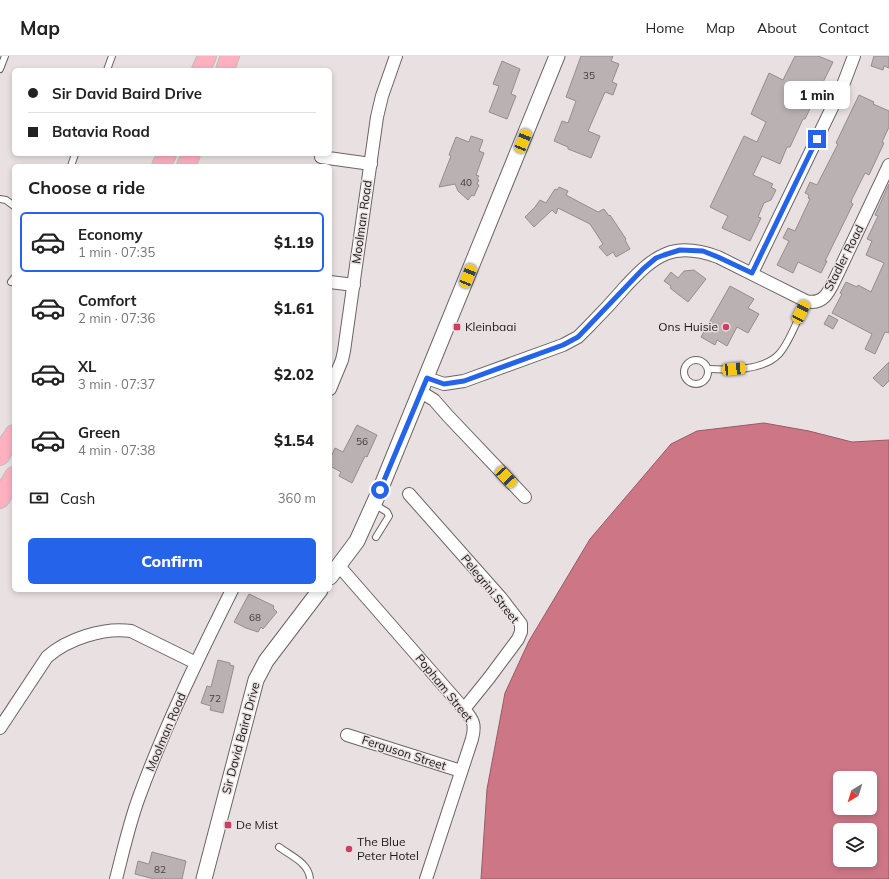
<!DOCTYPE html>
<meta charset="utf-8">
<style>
:root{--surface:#fff;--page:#f6f6f6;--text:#222;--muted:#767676;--line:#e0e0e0;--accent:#2563eb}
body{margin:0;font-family:Mulish,sans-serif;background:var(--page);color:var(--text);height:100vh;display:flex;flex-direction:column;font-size:15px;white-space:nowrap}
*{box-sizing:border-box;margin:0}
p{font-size:13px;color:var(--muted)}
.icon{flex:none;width:22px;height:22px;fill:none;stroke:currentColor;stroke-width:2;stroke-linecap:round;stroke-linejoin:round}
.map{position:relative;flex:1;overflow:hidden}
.drawer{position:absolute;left:12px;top:108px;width:320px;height:428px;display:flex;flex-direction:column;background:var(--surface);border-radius:6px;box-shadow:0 2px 6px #0003}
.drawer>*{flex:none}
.guide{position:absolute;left:12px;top:12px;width:320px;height:88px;border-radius:6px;box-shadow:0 2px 6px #0003;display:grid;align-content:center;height:88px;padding:0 16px;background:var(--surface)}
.needle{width:26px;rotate:218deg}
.tools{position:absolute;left:833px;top:715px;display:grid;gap:8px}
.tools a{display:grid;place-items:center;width:44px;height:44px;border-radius:6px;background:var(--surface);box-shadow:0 2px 6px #0003;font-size:20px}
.end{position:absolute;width:18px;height:18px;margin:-9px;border:5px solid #2563eb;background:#fff;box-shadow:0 0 0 2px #fff}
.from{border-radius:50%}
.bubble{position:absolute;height:28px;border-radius:6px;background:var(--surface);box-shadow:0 2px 6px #0003;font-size:13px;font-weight:800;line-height:28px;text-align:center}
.car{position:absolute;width:12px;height:24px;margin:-12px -6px;border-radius:5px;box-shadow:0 0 3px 1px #0007;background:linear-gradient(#f5c518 24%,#345 0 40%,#f5c518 0 76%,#345 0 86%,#f5c518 0)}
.guide b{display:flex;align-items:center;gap:14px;height:38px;font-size:15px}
.guide b+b{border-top:1px solid var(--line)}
.guide i{width:10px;height:10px;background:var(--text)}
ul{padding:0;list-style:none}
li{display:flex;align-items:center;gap:12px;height:60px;margin:0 8px 6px;padding:0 8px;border:2px solid transparent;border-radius:6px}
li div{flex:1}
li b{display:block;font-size:15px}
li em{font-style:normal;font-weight:800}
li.current{border-color:var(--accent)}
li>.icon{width:36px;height:36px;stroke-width:1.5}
h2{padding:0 16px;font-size:18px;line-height:48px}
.pay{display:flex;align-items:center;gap:10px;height:44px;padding:0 16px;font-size:15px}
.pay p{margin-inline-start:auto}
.button{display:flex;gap:8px;margin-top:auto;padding:8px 16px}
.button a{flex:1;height:46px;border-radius:6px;background:var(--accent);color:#fff;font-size:16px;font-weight:800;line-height:46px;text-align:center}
header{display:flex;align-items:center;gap:24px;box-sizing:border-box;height:56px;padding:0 20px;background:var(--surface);border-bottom:1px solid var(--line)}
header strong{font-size:19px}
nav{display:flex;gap:22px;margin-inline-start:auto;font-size:14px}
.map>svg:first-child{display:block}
</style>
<header>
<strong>Map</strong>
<nav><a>Home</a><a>Map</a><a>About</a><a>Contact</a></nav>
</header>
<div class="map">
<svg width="889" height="823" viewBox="0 0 889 823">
<rect width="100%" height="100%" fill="#e9e0e1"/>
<path fill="#cd7786" stroke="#985a65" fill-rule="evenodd" d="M764,367L809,375L852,386L889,384V823H481L487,733L505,637L529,585L590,483L671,388L697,375ZM840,722H870V752H840ZM840,774H870V804H840Z"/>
<g fill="#b9b1b2" stroke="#958d8e">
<path d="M581,0H613L611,5L619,8L612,26L617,28L613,39L605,36L588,75L600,80L591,102L568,93V91L554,85L562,65L568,67L576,45L566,41Z"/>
<path d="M795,0H818L833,6L805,63H803L790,91H787L780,108L762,100L753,119L773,128L771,131L776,134L771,144L764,147L758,161L761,162L750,185L722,172L728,160L710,151L744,80L757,86L766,66L751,58L769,17L783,24Z"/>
<path d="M874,0H889V12L884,10L883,14L871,10Z"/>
<path d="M502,5L520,13L511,38L516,40L507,63L489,56L499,30L493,28Z"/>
<path d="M859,39L874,46L873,48L889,55V71L882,86L884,87L869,119L865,117L852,143L851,146L853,148L825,205H827L821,217L798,206L793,217L777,209L789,185L783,182L788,172L795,175L810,143L808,142L809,139L805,137L810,126L817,129L838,88L836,87Z"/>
<path d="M471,80L483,84L479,95L484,97L476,119L479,120L477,123L479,124L477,128L479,129L474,140L472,139L468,144L458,135L455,128L439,131L451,100L449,99L456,81L469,86Z"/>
<path d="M889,128V277L885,276L875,298L865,293L872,278L832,257L842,238L840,237L846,226L857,231L858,229L871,236L884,207L866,199L872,185L867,183L878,160L875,159Z"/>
<path d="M559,131L568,135L566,139L598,156L604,153L609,160L610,159L626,183L625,184L630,193L616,201L613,196L607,200L599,191L603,188L590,168L558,152L556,158L552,154L534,171L525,161L535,151L540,144L546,147L555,133L557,134Z"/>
<path d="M694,214L706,223L688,246L670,232L671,230L664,225L671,216L678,222L684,215Z"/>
<path d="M730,230L754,243L748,252L759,258L748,277L737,271L727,290L717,284L715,289L701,281Z"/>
<path d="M829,259L838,264L833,273L824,268Z"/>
<path d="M889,306V325L883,331L873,322Z"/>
<path d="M357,369L377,379L367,401L365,400L352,427L339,420L341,416L330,410V403L335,392L343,396Z"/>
<path d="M249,538L274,550L273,552L277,556L263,573L261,571L258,576L246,572L234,566Z"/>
<path d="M218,604L230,607V609L234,610L223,657L210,654L211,650L201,647L207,630L211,631Z"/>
<path d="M152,796L186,805L182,823H154L135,818L138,805L149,808Z"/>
</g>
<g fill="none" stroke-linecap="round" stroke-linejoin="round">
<g stroke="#6c6465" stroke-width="8">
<g id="service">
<path d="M0,13L5,0"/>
<path d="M107,14L112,0"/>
<path d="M71,110L75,98"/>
<path d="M0,143L6,144L14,150"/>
<path d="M11,226L14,222"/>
<circle cx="696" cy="316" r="12"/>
<path d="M708,313C730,314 763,315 779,298C790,286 799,260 806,245"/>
<path d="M374,448L387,456L389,460L376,481"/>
<path d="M279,791C291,800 309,807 310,823"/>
</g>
</g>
<g stroke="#6c6465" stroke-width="14">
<g id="minor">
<path d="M321,101L371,108"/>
<path d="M752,217L843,29L854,0"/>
<path d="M330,226L354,229"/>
<path d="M427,322L444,328L464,325L563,289L578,281L588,271C601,258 614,244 626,230C656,198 674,185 718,201L806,245C825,250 830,233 837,219L889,109"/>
<path d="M330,333L342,304L344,295L377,61L382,40L396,0"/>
<path d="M421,336L434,344L448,360L525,441"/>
<path d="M409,438L501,542L521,568V576L518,583L489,622L464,653"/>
<path d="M339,510L464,653C473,664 476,668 472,683L426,823"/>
<path d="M0,672L47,601C67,583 104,571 131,575L196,607"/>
<path d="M347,679L461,715"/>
<path d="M116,823C123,796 129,768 139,741C165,670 198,602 232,534"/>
</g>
</g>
<g stroke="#6c6465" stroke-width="17">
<g id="tertiary">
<path d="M330,521L357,485L380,434L557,0"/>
<path d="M204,823L256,624L266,605L320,534"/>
</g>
</g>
<g stroke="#bfbebf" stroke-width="20">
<g id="primary">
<path d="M201,14L207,0"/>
<path d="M225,14L230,0"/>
<path d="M161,110L167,98"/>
<path d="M186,110L191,98"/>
<path d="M0,400L14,378"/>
<path d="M0,443L14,420"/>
</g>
</g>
<use href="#service" stroke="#fff" stroke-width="6"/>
<use href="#minor" stroke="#fff" stroke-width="12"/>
<use href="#tertiary" stroke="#fff" stroke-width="15"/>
<use href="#primary" stroke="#fdb0bf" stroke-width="18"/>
</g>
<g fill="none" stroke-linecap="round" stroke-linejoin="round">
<path stroke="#2563eb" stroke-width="5" d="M380,434L427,322L444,328L464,325L563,289L578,281L643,213L656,202L664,199L680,194L703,195L718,201L752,217L817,83"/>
</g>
<g fill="#ce3f64" stroke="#e9e0e1" stroke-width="1.5">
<rect x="453" y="267" width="8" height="8" rx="2"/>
<circle cx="726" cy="271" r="4"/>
<rect x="224" y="765" width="8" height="8" rx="2"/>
<circle cx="349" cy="793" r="4"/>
</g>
<g text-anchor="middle" stroke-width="3" stroke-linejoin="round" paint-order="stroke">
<g font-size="10" fill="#423e3f">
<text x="589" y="23">35</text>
<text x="466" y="130">40</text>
<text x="362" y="389">56</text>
<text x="255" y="565">68</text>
<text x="215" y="646">72</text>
<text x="160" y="817">82</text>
</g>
<g font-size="12" fill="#1b1819" stroke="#e9e0e1">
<text transform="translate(362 166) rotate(-82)" y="4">Moolman Road</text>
<text transform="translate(844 202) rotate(-63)" y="4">Stadler Road</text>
<text transform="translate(490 533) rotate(51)" y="4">Pelegrini Street</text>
<text transform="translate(444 632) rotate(51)" y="4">Popham Street</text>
<text transform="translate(166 676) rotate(-67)" y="4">Moolman Road</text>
<text transform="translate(241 682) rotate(-75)" y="4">Sir David Baird Drive</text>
<text transform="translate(404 697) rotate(18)" y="4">Ferguson Street</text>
</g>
<g font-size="12" fill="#1b1819" stroke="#e9e0e1" text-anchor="start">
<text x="465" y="275">Kleinbaai</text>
<text x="718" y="275" text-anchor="end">Ons Huisie</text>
<text x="236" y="773">De Mist</text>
<text x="357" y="790">The Blue<tspan x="357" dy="14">Peter Hotel</tspan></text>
</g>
</g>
</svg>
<div class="tools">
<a><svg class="needle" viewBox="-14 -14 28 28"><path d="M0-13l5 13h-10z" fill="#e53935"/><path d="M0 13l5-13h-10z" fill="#767676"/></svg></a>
<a><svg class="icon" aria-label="layers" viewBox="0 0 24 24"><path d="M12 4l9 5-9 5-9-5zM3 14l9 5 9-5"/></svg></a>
</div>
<i class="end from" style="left:380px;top:434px"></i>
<i class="end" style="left:817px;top:83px"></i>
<div class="bubble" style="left:784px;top:25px;width:66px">1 min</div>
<i class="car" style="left:523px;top:85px;rotate:22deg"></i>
<i class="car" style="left:468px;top:220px;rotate:22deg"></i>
<i class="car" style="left:801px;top:256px;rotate:26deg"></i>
<i class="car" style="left:734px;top:313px;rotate:85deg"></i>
<i class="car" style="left:506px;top:421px;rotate:137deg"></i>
<div class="guide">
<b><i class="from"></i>Sir David Baird Drive</b>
<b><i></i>Batavia Road</b>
</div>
<section class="drawer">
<h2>Choose a ride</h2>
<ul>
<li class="current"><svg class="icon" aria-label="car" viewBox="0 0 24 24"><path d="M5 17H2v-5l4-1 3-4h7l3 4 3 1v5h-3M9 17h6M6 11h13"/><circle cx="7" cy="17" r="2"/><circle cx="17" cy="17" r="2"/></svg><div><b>Economy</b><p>1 min · 07:35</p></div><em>$1.19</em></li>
<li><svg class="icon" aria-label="car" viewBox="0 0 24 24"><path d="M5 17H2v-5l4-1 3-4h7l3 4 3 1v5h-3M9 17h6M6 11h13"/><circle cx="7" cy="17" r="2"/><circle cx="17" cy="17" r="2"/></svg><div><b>Comfort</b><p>2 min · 07:36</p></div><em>$1.61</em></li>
<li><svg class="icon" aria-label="car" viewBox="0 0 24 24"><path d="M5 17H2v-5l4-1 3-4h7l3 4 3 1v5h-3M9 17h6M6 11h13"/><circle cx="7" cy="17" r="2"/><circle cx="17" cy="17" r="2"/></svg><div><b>XL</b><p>3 min · 07:37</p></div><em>$2.02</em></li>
<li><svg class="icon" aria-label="car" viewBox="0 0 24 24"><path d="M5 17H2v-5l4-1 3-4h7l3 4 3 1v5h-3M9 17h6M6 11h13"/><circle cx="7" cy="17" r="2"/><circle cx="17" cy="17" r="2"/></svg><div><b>Green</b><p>4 min · 07:38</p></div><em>$1.54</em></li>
</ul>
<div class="pay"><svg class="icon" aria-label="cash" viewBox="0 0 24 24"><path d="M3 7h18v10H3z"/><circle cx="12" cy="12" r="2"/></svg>Cash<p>360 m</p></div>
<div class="button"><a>Confirm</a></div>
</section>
</div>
